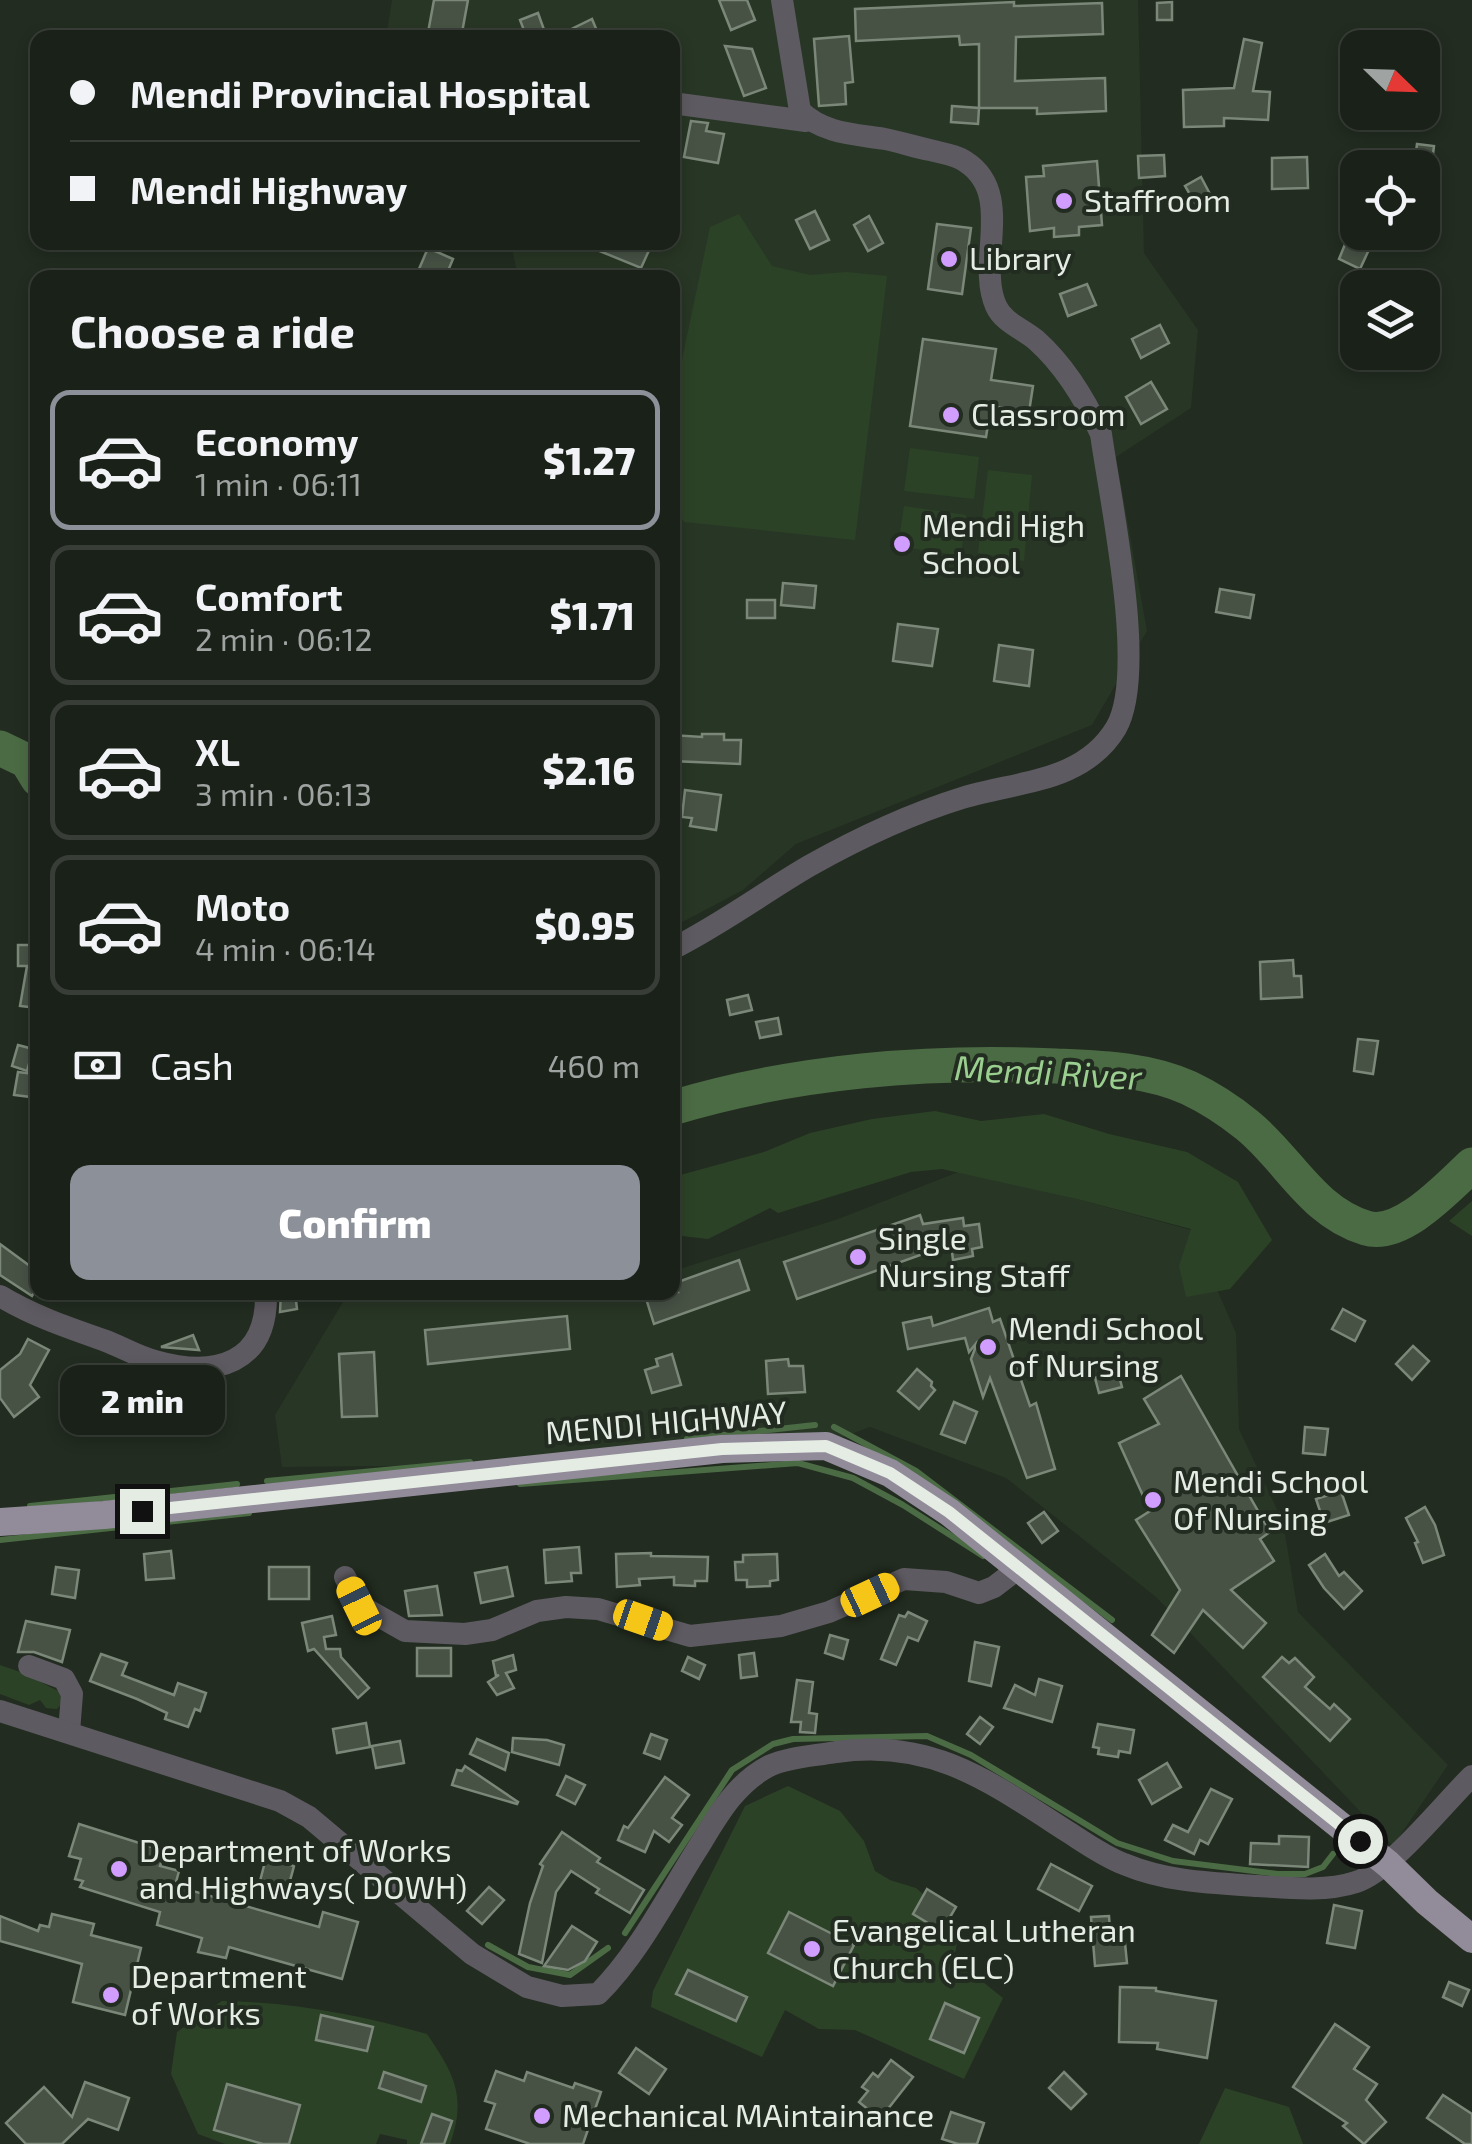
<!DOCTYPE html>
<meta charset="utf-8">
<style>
:root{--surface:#1a2118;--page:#232921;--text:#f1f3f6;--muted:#9fa3a2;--line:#383e37;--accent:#8c9099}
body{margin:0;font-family:"Exo 2",sans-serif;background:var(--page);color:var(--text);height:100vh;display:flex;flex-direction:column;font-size:38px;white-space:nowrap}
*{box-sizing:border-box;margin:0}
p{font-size:32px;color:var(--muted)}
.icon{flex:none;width:55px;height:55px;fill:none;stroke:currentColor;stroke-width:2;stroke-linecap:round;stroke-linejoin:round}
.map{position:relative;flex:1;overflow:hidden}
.drawer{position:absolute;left:30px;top:270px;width:650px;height:1030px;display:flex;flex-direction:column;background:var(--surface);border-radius:20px;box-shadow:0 5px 15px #0003,0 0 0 2px var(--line)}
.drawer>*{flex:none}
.guide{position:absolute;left:30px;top:30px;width:650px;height:220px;border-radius:20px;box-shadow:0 5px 15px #0003,0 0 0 2px var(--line);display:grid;align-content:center;height:220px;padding:0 40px;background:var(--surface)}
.needle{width:65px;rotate:113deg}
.fabs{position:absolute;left:1340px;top:30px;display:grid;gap:20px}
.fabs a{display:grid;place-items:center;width:100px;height:100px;border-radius:20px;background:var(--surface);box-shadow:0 5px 15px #0003,0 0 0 2px var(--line);font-size:50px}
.end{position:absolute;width:45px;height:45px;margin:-22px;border:12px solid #e5ece4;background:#111;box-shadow:0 0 0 5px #111}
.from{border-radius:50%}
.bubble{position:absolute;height:70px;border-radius:20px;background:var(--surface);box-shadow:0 5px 15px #0003,0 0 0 2px var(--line);font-size:32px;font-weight:800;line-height:70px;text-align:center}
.car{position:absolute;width:30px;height:60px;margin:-30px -15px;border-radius:12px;box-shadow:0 0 8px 2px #0007;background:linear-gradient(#f5c518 24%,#345 0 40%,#f5c518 0 76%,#345 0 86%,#f5c518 0)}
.guide b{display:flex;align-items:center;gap:35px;height:95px;font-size:38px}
.guide b+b{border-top:2px solid var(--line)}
.guide i{width:25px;height:25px;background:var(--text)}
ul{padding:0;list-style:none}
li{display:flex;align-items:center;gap:30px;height:140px;margin:0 20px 15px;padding:0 20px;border:5px solid var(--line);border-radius:20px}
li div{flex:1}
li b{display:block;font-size:38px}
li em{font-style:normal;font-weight:800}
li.selected{border-color:var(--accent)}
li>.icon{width:90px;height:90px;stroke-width:1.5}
h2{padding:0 40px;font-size:45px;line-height:120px}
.pay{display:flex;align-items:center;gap:25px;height:110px;padding:0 40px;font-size:38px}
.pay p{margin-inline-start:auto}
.cta{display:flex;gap:20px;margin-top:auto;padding:20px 40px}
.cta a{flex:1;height:115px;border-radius:20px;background:var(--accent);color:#fff;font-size:40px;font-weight:800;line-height:115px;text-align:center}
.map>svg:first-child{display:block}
</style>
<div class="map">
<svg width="1472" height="2144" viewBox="0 0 1472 2144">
<rect width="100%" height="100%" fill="#222c20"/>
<g fill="#283625">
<path d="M392,0H1138L1144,253L1198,330L1191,408L1116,457L1147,631L1092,725L796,844L743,890L673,927L672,278L518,277L511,243L672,242V38H386Z"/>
<path d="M966,1169L1191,1230L1236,1333L1239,1429L1283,1522L1298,1612L1448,1765L1393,1846L1156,1597L1006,1478L870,1427L775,1462L282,1467L275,1415L343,1302L557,1296L574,1292H672L673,1271L838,1219Z"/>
</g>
<g fill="#2c4227">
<path d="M739,214L772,266L810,275L846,272L887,276L855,540L685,522L673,512V422L680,369L710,227Z"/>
<path d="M910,448L979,457L974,499L904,491Z"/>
<path d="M988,470L1032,475L1024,561L978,553Z"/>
<path d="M904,506L966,515L961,556L898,546Z"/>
<path d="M935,1111L981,1121L1044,1114L1109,1134L1187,1152L1238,1182L1272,1240L1230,1289L1186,1297L1179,1266L1191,1229L1077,1199L942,1169L911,1172L778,1213L770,1208L708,1239L673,1235V1177L764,1152L810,1133L872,1119Z"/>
<path d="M1472,1201V1236L1449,1221Z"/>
<path d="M346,1293V1292L475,1293L343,1302Z"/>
<path d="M0,1665L23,1673L60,1692L62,1703L57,1709L46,1708L40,1700L29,1705L0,1694Z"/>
<path d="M788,1786L840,1811L864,1841L875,1871L890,1880L916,1888L960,1926L954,1959L1003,1998L964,2079L855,2030L819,2029L785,2010L762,2057L651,2007L653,1991L745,1806Z"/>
<path d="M222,2001C293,2002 360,2015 427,2034C454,2074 467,2096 450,2144H407V2140L380,2134L376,2144H225L198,2134L171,2074L177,2032Z"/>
<path d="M1225,2088L1289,2107L1303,2144H1199Z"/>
</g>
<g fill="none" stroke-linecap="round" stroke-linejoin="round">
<g stroke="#4b6b44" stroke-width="6">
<path d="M834,1427L916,1471L1112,1620"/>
<path d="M687,1439L815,1425"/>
<path d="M267,1481L470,1462"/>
<path d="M520,1484L798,1463L853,1478L903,1505L983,1556"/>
<path d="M30,1506L237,1484"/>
<path d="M0,1540L249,1513"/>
<path d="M625,1933L732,1770L773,1744L793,1739L927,1736L971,1755L1117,1843L1173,1861L1278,1874H1305L1323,1867L1333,1854"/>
<path d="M488,1945L528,1967L570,1975L608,1948"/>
</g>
<g stroke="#4b6b44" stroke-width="35">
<path d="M0,748L27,761L38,779"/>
<path d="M672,1108C794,1071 930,1060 1056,1066C1101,1068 1147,1069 1189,1088C1208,1097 1231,1112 1247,1125C1289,1159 1311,1211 1366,1228C1401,1239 1448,1187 1472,1165"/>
</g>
</g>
<g fill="#475245" stroke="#7b8879" stroke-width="2.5">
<path d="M434,0H468L461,38H427Z"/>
<path d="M719,0H747L755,20L731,30Z"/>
<path d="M1014,2V6L1102,3L1103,34L1016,37L1015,81L1105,78L1106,111L1037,114V108H979V44L960,45L959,36L856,41L855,9Z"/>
<path d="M1172,2V20H1157V3Z"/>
<path d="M538,13L547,38H527L520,20Z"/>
<path d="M592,19L600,38H553Z"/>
<path d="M849,36L853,82L845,83L846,104L819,106L814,39Z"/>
<path d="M1244,39L1262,43L1253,91L1270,92L1268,120L1224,118V126L1184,127L1183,90L1234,88Z"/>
<path d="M725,46L752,49L766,88L744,96Z"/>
<path d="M952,106L979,108L978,124L951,122Z"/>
<path d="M691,121L708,123L706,131L724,134L718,163L684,157Z"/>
<path d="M1417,144L1434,146L1432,162L1415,160Z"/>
<path d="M1164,155L1165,176L1139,178L1138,156Z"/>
<path d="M1307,157L1308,188L1272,189V158Z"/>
<path d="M1097,161L1102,225L1079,227V235L1054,237V228L1030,231L1026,177L1044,176L1043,166Z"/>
<path d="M1201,177L1210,194L1195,203L1185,186Z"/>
<path d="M815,211L829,240L810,249L796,220Z"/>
<path d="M869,216L883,243L868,251L854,225Z"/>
<path d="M937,224L971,228L962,294L928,289Z"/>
<path d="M1350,232L1373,241L1360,269L1339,259Z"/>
<path d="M642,242L651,246L641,268L580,243Z"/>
<path d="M428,248L453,259L445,278L419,269Z"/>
<path d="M1087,284L1096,305L1068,316L1060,294Z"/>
<path d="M1160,325L1169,343L1141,358L1132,339Z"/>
<path d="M923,339L996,349L991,380L1033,386L1029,412L991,406L986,437L910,426Z"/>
<path d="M1151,382L1167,409L1141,424L1126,397Z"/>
<path d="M783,583L816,586L814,608L781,605Z"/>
<path d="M1220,589L1254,595L1250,618L1216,612Z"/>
<rect x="747" y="600" width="28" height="18"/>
<path d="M898,624L938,629L932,666L893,661Z"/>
<path d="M999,645L1033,650L1029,686L994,681Z"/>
<path d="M702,734H724V740H741L740,764L672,761V735L702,737Z"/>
<path d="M685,790L721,795L716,830L690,826L692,818L682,817Z"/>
<path d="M18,945H36L38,1008L20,1006L27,966H18Z"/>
<path d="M1293,960L1294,976H1301L1302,997L1261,999L1260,962Z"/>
<path d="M748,995L752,1010L730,1015L727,1000Z"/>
<path d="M778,1018L781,1034L760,1038L756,1022Z"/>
<path d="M1358,1039L1378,1041L1373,1074L1354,1071Z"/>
<path d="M18,1045L33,1049L27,1071L12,1066Z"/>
<path d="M18,1072L34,1074L31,1097L14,1095Z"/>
<path d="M920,1215L923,1224L963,1218L964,1226L979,1224L982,1247L972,1249L973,1256L953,1260L951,1244L797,1299L784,1262Z"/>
<path d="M0,1244L38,1272V1285L32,1296L0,1275Z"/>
<path d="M739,1260L749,1290L654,1324L644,1292H678L675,1283Z"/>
<path d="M281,1292H295L297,1309L280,1312Z"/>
<path d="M989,1308L993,1322L1000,1319L1030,1406L1036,1403L1055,1469L1027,1478L990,1378L983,1397L971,1359L978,1341L969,1352L965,1338L908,1349L903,1323L931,1317L933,1326Z"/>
<path d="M1343,1309L1365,1321L1355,1341L1332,1329Z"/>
<path d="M567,1316L570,1349L428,1364L425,1330Z"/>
<path d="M193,1335L199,1350L161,1347Z"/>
<path d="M28,1339L49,1350L30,1385L39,1397L14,1417L0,1398V1370L20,1354Z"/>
<path d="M1413,1346L1429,1361L1412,1380L1396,1364Z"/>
<path d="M374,1352L377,1416L342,1417L339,1354Z"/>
<path d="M672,1354L681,1385L652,1393L645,1370L658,1366L656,1359Z"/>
<path d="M788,1359L789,1366H803L805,1392L768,1394L766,1361Z"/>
<path d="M917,1369L932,1382L931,1386L935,1390L919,1409L898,1391Z"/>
<path d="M1118,1372L1122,1387L1099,1393L1095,1378Z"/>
<path d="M1181,1376L1270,1532L1260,1539L1274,1561L1231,1590L1266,1623L1243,1648L1203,1610L1174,1653L1152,1635L1180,1590L1136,1520L1150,1511L1119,1443L1159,1424L1144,1399Z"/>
<path d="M87,1381L103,1390L95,1405L78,1395Z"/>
<path d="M954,1402L977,1412L965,1443L941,1434Z"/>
<path d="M1305,1427L1328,1429L1325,1455L1303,1453Z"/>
<path d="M1341,1491L1349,1515L1324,1523L1316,1499Z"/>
<path d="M1425,1507L1435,1525L1444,1555L1423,1563L1415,1543L1418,1542L1406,1518Z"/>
<path d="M1044,1512L1058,1531L1042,1543L1028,1523Z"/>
<path d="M579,1547L581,1573H571L572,1581L546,1583L544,1550Z"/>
<path d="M171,1551L174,1578L146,1580L144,1554Z"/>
<path d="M651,1553V1556L708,1557L707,1581H695V1586L674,1585V1577L639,1579L640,1585L617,1587L616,1554Z"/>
<path d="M777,1554L778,1580L770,1581V1586L747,1587V1580H736L735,1562H743V1555Z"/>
<path d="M1325,1554L1339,1576L1344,1572L1362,1591L1344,1609L1324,1588L1309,1565Z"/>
<path d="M56,1567L79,1570L75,1598L52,1594Z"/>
<rect x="269" y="1567" width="40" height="32"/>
<path d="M507,1567L513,1596L481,1603L475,1573Z"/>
<path d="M437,1586L442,1615L409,1616L405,1591Z"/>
<path d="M908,1612L927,1621L918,1641L908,1637L896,1665L881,1659L899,1615L905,1617Z"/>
<path d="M332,1616L336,1635L324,1637L326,1649H340L341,1657L369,1688L358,1698L314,1649L308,1651L302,1623Z"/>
<path d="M26,1621L70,1630L62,1662L34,1652H18Z"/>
<path d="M830,1635L848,1640L843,1659L825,1653Z"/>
<path d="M975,1642L999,1647L991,1686L969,1681Z"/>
<rect x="417" y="1648" width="34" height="28"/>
<path d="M754,1653L757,1676L741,1678L739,1655Z"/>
<path d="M101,1654L127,1663L122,1675L174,1695L178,1683L206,1693L200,1711L195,1709L188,1727L165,1719L167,1713L137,1699L90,1681Z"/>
<path d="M513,1655L516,1670L506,1673L514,1688L497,1695L488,1682L499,1675L496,1676L493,1661Z"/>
<path d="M688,1657L705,1665L699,1679L682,1671Z"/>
<path d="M1282,1657L1289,1663L1295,1658L1314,1677L1305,1687L1330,1709L1334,1704L1350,1719L1330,1741L1263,1677Z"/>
<path d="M1039,1679L1062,1686L1052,1722L1004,1708L1015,1685L1035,1695Z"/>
<path d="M797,1680L813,1682L809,1713L817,1714L815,1733L800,1732L801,1722H791Z"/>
<path d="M980,1717L993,1727L980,1744L967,1734Z"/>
<path d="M366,1723L370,1747L337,1753L333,1729Z"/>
<path d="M1098,1724L1134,1730L1130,1753L1119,1751L1118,1757L1098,1754L1099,1748L1093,1747Z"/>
<path d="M651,1734L667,1740L660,1759L644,1753Z"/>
<path d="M513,1738L547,1740L564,1745L559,1765L512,1752Z"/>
<path d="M477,1739L509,1753L505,1770L470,1754Z"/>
<path d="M400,1741L404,1763L376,1768L372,1746Z"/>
<path d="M1167,1763L1181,1787L1152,1804L1139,1780Z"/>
<path d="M465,1766L518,1802L517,1804L452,1785L457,1770L462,1771Z"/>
<path d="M566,1776L585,1785L575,1804L557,1795Z"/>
<path d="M665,1777L689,1795L672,1818L682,1825L669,1842L654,1831L645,1852L618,1840L624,1826L628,1828Z"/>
<path d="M1211,1789L1232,1799L1208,1844L1200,1840L1194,1854L1165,1840L1173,1825L1188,1832Z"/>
<path d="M79,1824L165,1851L160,1866L179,1871L175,1886L319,1927L323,1912L358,1922L342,1979L229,1947L226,1958L198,1952L202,1938L157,1925L160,1912L80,1887L83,1881L75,1879L81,1859L69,1856Z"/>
<path d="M562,1832L600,1858L597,1862L644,1890L630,1913L596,1893L599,1889L571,1871L556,1892L542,1963L519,1954L530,1903L543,1866L540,1864Z"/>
<path d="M1279,1836L1309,1837L1308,1867L1250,1864L1251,1843L1279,1844Z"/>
<path d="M266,1858L294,1866L288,1888L260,1881Z"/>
<path d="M1051,1864L1092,1886L1079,1911L1038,1889Z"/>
<path d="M489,1887L504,1900L482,1924L467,1911Z"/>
<path d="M927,1889L956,1907L939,1936L924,1928L928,1923L913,1914Z"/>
<path d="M1334,1905L1362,1911L1355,1948L1327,1943Z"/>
<path d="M789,1912L854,1945L833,1986L768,1953Z"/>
<path d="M52,1914L94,1924L91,1935L141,1948L125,2015L73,2002L82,1964L0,1941V1916L38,1931L40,1925L49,1927Z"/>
<path d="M1109,1916L1111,1944L1125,1943L1127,1963L1095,1966L1091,1917Z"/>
<path d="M572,1926L597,1942L585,1961L568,1970L544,1966Z"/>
<path d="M688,1970L747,1997L736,2021L676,1994Z"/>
<path d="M1449,1982L1469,1990L1462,2006L1443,1997Z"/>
<path d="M1120,1987L1156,1988V1991L1216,2001L1207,2058L1157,2049L1158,2043L1119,2042Z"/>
<path d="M945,2003L979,2018L964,2053L930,2039Z"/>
<path d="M321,2015L373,2027L367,2051L316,2040Z"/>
<path d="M1335,2024L1369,2047L1354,2069L1377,2084L1366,2100L1386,2122L1364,2144L1343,2126L1347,2123L1293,2087Z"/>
<path d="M636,2048L666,2069L649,2094L619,2073Z"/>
<path d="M891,2060L913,2077L880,2119L859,2102L868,2091L862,2087L873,2073L878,2077Z"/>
<path d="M496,2071L524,2081L527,2072L573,2088L575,2083L601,2092L583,2144H530L486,2129L495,2104L485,2101Z"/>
<path d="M384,2072L426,2086L421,2102L379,2088Z"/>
<path d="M1064,2072L1086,2094L1071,2109L1049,2088Z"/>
<path d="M85,2082L129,2098L118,2130L88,2119L62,2144H26L6,2123L44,2087L72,2117Z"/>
<path d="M227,2084L300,2105L289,2144H263L214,2130Z"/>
<path d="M1443,2095L1472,2114V2144H1465L1427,2118Z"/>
<path d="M951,2112L984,2123L977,2144H958L942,2139Z"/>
<path d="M432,2114L452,2121L444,2144H421Z"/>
</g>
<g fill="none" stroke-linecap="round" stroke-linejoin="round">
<g stroke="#5e5a61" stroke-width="22">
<path d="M672,103L806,121L807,118"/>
<path d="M672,949C720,925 763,893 809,866C857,839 910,814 962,798C1017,781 1083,783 1116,728C1148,673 1110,500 1101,434C1085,399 1065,366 1036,340C1023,329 1003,322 996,306C976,262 1015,194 966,162C957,155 941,153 930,150C915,147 900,142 885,139C854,134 824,134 800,111L782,0"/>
<path d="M0,1296C33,1316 69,1328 106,1341C122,1347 138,1357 155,1361C216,1378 268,1364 266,1292"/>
<path d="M345,1577L359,1605L405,1631L465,1634L492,1630L537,1611L566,1607L598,1609L690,1636L781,1626L829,1612L904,1579L946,1582L979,1593L994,1587L1020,1567"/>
<path d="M29,1666L64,1679L72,1694L69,1732"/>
<path d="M0,1711L280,1801L309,1817L472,1954L527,1987L562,1996L598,1994C638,1954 666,1899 696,1851C716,1819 733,1785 769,1766C788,1757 814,1756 836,1752C931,1738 989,1781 1065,1830C1084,1842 1103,1856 1124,1864C1167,1882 1211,1883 1258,1886C1288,1888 1326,1892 1356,1882C1391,1871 1443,1804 1472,1776"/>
</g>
<path stroke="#928b99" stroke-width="28" d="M0,1522L104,1515L722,1449L826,1446L890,1473L949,1512L1388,1864L1427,1902L1472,1939"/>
</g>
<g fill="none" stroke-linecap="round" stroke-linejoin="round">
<path stroke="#e5ece4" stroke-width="12" d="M142,1511L722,1449L826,1446L890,1473L949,1512L1360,1841"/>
</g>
<g fill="#d19dfe" stroke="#222c20" stroke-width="4">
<circle cx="1064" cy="201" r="10"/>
<circle cx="949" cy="259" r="10"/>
<circle cx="951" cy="415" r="10"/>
<circle cx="902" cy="544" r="10"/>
<circle cx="858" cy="1257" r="10"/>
<circle cx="988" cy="1347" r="10"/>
<circle cx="1153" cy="1500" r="10"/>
<circle cx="119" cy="1869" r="10"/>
<circle cx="812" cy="1949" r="10"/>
<circle cx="111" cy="1995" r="10"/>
<circle cx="542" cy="2116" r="10"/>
</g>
<g text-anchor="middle" stroke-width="8" stroke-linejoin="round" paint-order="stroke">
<g font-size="32" fill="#e5ece4" stroke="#222c20" text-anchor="start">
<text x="1084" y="212">Staffroom</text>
<text x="969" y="270">Library</text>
<text x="971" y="426">Classroom</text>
<text x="922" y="537">Mendi High<tspan x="922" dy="37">School</tspan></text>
<text x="878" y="1250">Single<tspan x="878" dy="37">Nursing Staff</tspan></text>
<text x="1008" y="1340">Mendi School<tspan x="1008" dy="37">of Nursing</tspan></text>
<text x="1173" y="1493">Mendi School<tspan x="1173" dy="37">Of Nursing</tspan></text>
<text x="139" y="1862">Department of Works<tspan x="139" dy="37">and Highways( DOWH)</tspan></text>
<text x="832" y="1942">Evangelical Lutheran<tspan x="832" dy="37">Church (ELC)</tspan></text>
<text x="131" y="1988">Department<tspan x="131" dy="37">of Works</tspan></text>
<text x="562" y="2127">Mechanical MAintainance</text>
</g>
<g font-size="32" fill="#e5ece4" stroke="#222c20">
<text transform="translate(666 1423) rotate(-5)" y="11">MENDI HIGHWAY</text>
</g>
<g font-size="35" font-style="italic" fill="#9bcf90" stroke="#222c20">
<text transform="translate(1048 1073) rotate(3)" y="12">Mendi River</text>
</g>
</g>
</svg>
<div class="fabs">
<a><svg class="needle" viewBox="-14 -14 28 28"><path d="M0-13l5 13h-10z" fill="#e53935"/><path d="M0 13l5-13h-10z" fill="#9fa3a2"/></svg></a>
<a><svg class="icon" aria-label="locate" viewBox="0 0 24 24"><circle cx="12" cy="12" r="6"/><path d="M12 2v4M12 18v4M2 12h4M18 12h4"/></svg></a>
<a><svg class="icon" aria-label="layers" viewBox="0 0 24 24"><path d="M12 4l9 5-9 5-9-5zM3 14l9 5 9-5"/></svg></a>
</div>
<i class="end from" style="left:1360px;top:1841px"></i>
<i class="end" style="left:142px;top:1511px"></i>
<div class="bubble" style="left:60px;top:1365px;width:165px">2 min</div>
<i class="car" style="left:870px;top:1595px;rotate:65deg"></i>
<i class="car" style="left:359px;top:1606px;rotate:334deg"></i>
<i class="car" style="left:643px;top:1620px;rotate:109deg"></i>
<div class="guide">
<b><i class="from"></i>Mendi Provincial Hospital</b>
<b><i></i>Mendi Highway</b>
</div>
<section class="drawer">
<h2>Choose a ride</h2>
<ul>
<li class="selected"><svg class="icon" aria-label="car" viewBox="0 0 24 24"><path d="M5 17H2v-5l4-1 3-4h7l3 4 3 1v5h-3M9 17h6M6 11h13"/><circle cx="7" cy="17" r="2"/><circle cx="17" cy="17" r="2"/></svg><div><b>Economy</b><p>1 min · 06:11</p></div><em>$1.27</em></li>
<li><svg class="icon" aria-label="car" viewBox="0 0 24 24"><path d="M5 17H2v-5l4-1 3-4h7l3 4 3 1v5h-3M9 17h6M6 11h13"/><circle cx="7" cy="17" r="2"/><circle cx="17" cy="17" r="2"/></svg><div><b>Comfort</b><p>2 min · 06:12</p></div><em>$1.71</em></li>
<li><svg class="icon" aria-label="car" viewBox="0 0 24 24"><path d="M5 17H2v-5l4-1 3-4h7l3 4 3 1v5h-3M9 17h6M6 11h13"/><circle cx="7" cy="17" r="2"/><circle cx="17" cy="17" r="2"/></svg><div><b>XL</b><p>3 min · 06:13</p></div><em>$2.16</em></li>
<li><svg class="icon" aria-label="car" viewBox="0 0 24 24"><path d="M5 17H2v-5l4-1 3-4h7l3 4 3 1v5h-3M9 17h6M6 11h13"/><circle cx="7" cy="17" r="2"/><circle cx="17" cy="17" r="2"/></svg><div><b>Moto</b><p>4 min · 06:14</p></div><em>$0.95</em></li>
</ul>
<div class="pay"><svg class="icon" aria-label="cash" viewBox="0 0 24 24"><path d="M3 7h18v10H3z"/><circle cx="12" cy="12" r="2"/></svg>Cash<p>460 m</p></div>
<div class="cta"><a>Confirm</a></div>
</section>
</div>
